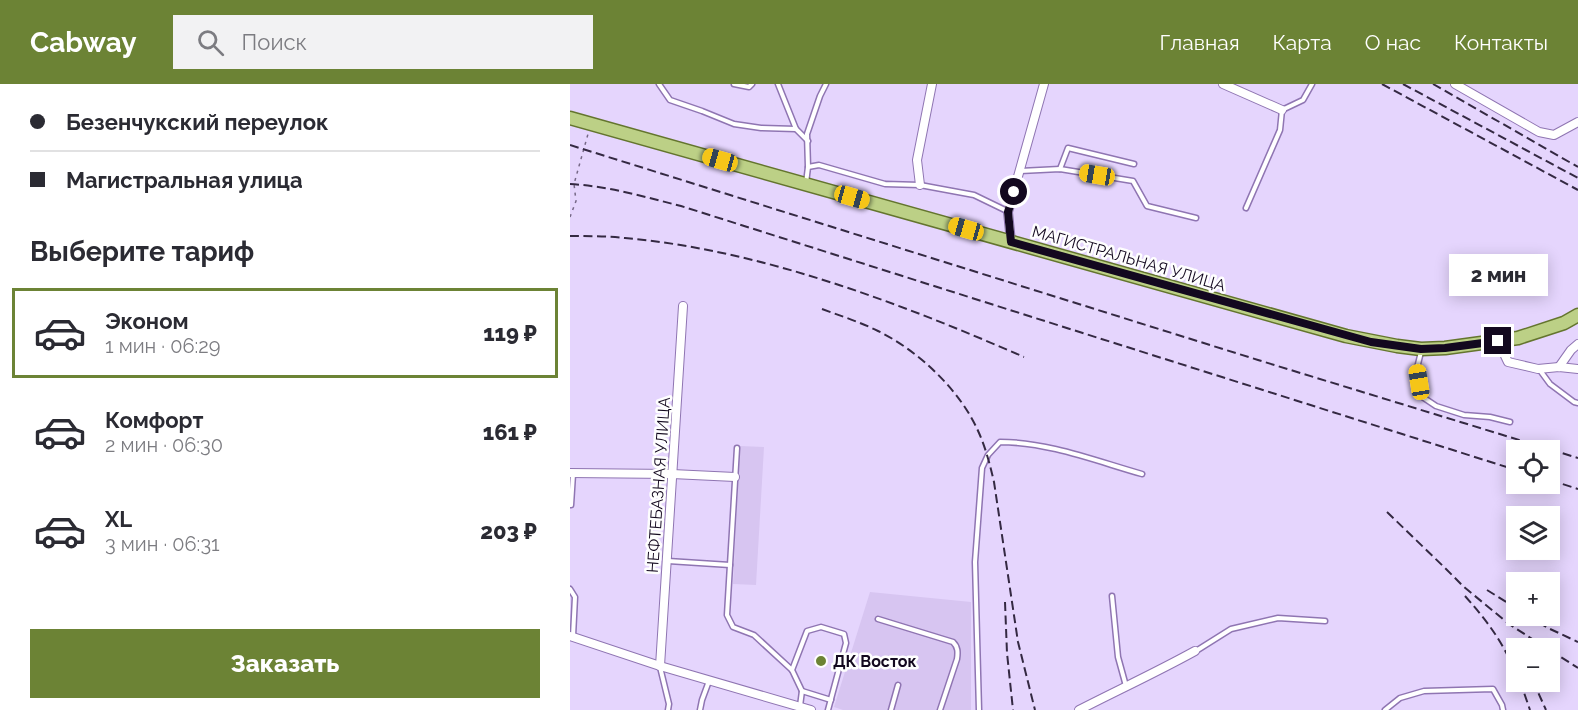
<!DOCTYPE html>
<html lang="ru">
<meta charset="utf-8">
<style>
:root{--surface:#fff;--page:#f2f2f3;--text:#2b2b33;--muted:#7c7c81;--line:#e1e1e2;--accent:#6c8335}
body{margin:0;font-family:Raleway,sans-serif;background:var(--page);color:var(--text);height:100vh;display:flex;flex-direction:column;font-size:22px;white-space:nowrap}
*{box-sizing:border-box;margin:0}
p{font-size:20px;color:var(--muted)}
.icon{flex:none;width:33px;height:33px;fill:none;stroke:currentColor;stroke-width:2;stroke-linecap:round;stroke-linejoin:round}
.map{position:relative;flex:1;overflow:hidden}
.details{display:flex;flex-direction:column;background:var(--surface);width:570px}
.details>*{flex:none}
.hud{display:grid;align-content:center;height:132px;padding:0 30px;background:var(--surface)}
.controls{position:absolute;left:936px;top:356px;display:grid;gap:12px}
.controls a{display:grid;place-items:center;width:54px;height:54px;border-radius:0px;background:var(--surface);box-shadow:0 3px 15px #0003;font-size:30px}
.end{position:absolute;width:27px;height:27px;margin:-14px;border:8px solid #13081f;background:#fff;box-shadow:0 0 0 3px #fff}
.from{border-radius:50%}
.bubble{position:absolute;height:42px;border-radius:0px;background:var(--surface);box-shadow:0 3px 15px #0003;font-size:20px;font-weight:800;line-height:42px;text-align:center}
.car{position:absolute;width:18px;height:36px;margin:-18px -9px;border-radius:8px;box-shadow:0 0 4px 2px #0007;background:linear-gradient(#f5c518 24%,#345 0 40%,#f5c518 0 76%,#345 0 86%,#f5c518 0)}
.hud b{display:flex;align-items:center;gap:21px;height:57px;font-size:22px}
.hud b+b{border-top:2px solid var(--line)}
.hud i{width:15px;height:15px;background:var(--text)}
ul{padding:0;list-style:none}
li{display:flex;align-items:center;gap:18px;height:90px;margin:0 12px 9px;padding:0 18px;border:3px solid transparent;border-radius:0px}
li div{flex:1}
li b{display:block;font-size:22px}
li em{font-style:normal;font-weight:800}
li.current{border-color:var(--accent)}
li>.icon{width:54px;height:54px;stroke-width:1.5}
h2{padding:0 30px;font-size:27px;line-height:72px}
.action{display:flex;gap:12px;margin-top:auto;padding:12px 30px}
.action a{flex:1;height:69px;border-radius:0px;background:var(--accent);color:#fff;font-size:24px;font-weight:800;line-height:69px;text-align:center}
header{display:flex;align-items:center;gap:36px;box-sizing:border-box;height:84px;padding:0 30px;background:var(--accent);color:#fff}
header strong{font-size:28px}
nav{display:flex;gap:33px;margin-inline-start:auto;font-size:21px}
.search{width:420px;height:54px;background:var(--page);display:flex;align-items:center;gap:15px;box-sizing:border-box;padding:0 21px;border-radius:0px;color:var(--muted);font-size:22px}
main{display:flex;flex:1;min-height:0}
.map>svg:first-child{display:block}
</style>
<header>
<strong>Cabway</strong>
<div class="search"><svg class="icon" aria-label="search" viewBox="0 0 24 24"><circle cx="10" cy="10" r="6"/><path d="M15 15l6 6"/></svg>Поиск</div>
<nav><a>Главная</a><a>Карта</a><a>О нас</a><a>Контакты</a></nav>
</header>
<main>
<section class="details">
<div class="hud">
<b><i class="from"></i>Безенчукский переулок</b>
<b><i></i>Магистральная улица</b>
</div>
<h2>Выберите тариф</h2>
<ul>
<li class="current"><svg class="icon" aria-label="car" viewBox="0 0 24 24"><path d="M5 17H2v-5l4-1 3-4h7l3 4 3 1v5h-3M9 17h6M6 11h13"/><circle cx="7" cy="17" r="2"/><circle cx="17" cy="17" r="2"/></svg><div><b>Эконом</b><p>1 мин · 06:29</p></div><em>119 ₽</em></li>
<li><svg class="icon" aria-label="car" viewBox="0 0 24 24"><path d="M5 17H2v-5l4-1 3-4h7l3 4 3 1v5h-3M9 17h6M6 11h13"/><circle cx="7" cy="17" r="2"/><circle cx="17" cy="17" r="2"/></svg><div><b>Комфорт</b><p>2 мин · 06:30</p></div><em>161 ₽</em></li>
<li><svg class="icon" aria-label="car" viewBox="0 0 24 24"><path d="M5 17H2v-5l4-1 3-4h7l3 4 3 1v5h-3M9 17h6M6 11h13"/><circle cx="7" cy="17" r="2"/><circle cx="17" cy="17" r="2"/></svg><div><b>XL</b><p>3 мин · 06:31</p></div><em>203 ₽</em></li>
</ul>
<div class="action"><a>Заказать</a></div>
</section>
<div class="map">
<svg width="1008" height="626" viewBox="0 0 1008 626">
<rect width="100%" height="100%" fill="#e5d5fd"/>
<g fill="#d7c5f1">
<path d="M170,362L194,363L186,501L163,500Z"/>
<path d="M300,508L401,518V626H273L264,623Z"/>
</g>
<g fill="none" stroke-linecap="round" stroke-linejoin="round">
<g stroke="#8f75b2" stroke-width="7">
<g id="lane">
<path d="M89,0L100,16L132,27L164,40L191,44L226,45L238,57"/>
<path d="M164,0L179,3L182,0"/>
<path d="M208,0L226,45"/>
<path d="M238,83L237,50L250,12L256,0"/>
<path d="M490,85L498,64L564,80"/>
<path d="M450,87L490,85L563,97L577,122L626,134"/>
<path d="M236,99L238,83L249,81L315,100L350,101L404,111L437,127"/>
<path d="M676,124L710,46L712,26L733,16L742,0"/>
<path d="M851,268L847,284L851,312L866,322L894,331L920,333L940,338"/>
<path d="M969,285L980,300L1004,318L1008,319"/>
<path d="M167,364L157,531L163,543L184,551L222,586L232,607L230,622"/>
<path d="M0,421H1L3,390"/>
<path d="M98,477L160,481"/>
<path d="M0,505L5,513L3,552"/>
<path d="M542,512L548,573L556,602"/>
<path d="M308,535L383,558C388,563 388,568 387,575L370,626"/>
<path d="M626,567L661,545L708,534L755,537"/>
<path d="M90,583L99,620L98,626"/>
<path d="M222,586L237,547L251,543L274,550L276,559L258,626"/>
<path d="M232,607L261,616"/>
<path d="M130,626L132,616L139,597"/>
<path d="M321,626L328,601"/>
<path d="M409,626L405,478L412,384L418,371L430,358C478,358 526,377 572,390"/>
<path d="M815,626L830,614L854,607L923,605L932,621L933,626"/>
</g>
</g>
<g stroke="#8f75b2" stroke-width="10">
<g id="street">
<path d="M653,0L712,26"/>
<path d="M885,0L969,48L984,51L1008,38"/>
<path d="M350,101L347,76L362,0"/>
<path d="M441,158L438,128L474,0"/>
<path d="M928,257L938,278L968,285L989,283L1008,285"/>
<path d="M989,283L1001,266L1008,260"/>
<path d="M0,389L102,390L165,393"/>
<path d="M0,552L90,582L241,626"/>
<path d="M90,582L113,222"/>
<path d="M509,626C548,606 587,588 625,567"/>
</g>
</g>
<g stroke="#64752e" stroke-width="15">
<path id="primary" d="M0,34L776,252L827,262L851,265L875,264L948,254L994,239L1008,231"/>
</g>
<path stroke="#766887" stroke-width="1.5" stroke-dasharray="3 4.5" stroke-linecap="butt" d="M0,133L6,117L4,100L18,50"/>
<use href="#lane" stroke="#fff" stroke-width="4"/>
<use href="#street" stroke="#fff" stroke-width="8"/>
<use href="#primary" stroke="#bcd086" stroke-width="12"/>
<g stroke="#342942" stroke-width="2" stroke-dasharray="9 4.5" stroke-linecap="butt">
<path d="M812,0L1008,106"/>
<path d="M833,0L1008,94"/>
<path d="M863,0L1008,83"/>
<path d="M0,61L688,276L1008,374"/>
<path d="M0,100C38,102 75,113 111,122L946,386"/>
<path d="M0,152C18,152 37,152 55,154C191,166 330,219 454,273"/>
<path d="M252,225C271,232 290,238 308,247C349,267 391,307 409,349C416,365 420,381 424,398L448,558L465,626"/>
<path d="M980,396L1008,405"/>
<path d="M817,428L875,484L894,503L939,540L976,564"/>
<path d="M917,506L946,524"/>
<path d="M895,512C918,538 932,557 946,589"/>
<path d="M435,518L437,569L443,626"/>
<path d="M957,531L978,544L1008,558"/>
<path d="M980,566L1008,584"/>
<path d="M950,597L960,626"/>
<path d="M963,597L976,626"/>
</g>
</g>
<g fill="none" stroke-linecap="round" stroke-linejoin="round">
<path stroke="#13081f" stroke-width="8" d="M444,108L438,128L441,158L801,258L851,265L875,264L928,257"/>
</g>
<circle fill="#6c8335" stroke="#fefefe" stroke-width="2" cx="251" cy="577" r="6"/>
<g text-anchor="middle" stroke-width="5" stroke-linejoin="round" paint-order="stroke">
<g font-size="16" fill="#13081f" stroke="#fefefe">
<text transform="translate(559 174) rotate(16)" y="6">МАГИСТРАЛЬНАЯ УЛИЦА</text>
<text transform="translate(88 401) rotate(-86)" y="6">НЕФТЕБАЗНАЯ УЛИЦА</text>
</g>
<g font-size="16" font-weight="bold" fill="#13081f" stroke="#fefefe" text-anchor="start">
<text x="263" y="583">ДК Восток</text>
</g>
</g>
</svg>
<div class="controls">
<a><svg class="icon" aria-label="locate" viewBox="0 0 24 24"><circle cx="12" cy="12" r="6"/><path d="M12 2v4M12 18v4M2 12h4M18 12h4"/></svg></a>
<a><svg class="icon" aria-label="layers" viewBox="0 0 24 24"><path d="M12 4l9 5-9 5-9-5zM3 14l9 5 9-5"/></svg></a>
<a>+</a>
<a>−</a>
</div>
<i class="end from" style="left:444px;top:108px"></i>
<i class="end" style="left:928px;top:257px"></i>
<div class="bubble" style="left:879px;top:170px;width:99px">2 мин</div>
<i class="car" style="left:150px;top:76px;rotate:286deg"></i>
<i class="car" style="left:527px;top:91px;rotate:280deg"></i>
<i class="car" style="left:282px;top:113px;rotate:106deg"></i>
<i class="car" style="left:396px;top:145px;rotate:286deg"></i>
<i class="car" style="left:849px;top:298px;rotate:351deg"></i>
</div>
</main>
